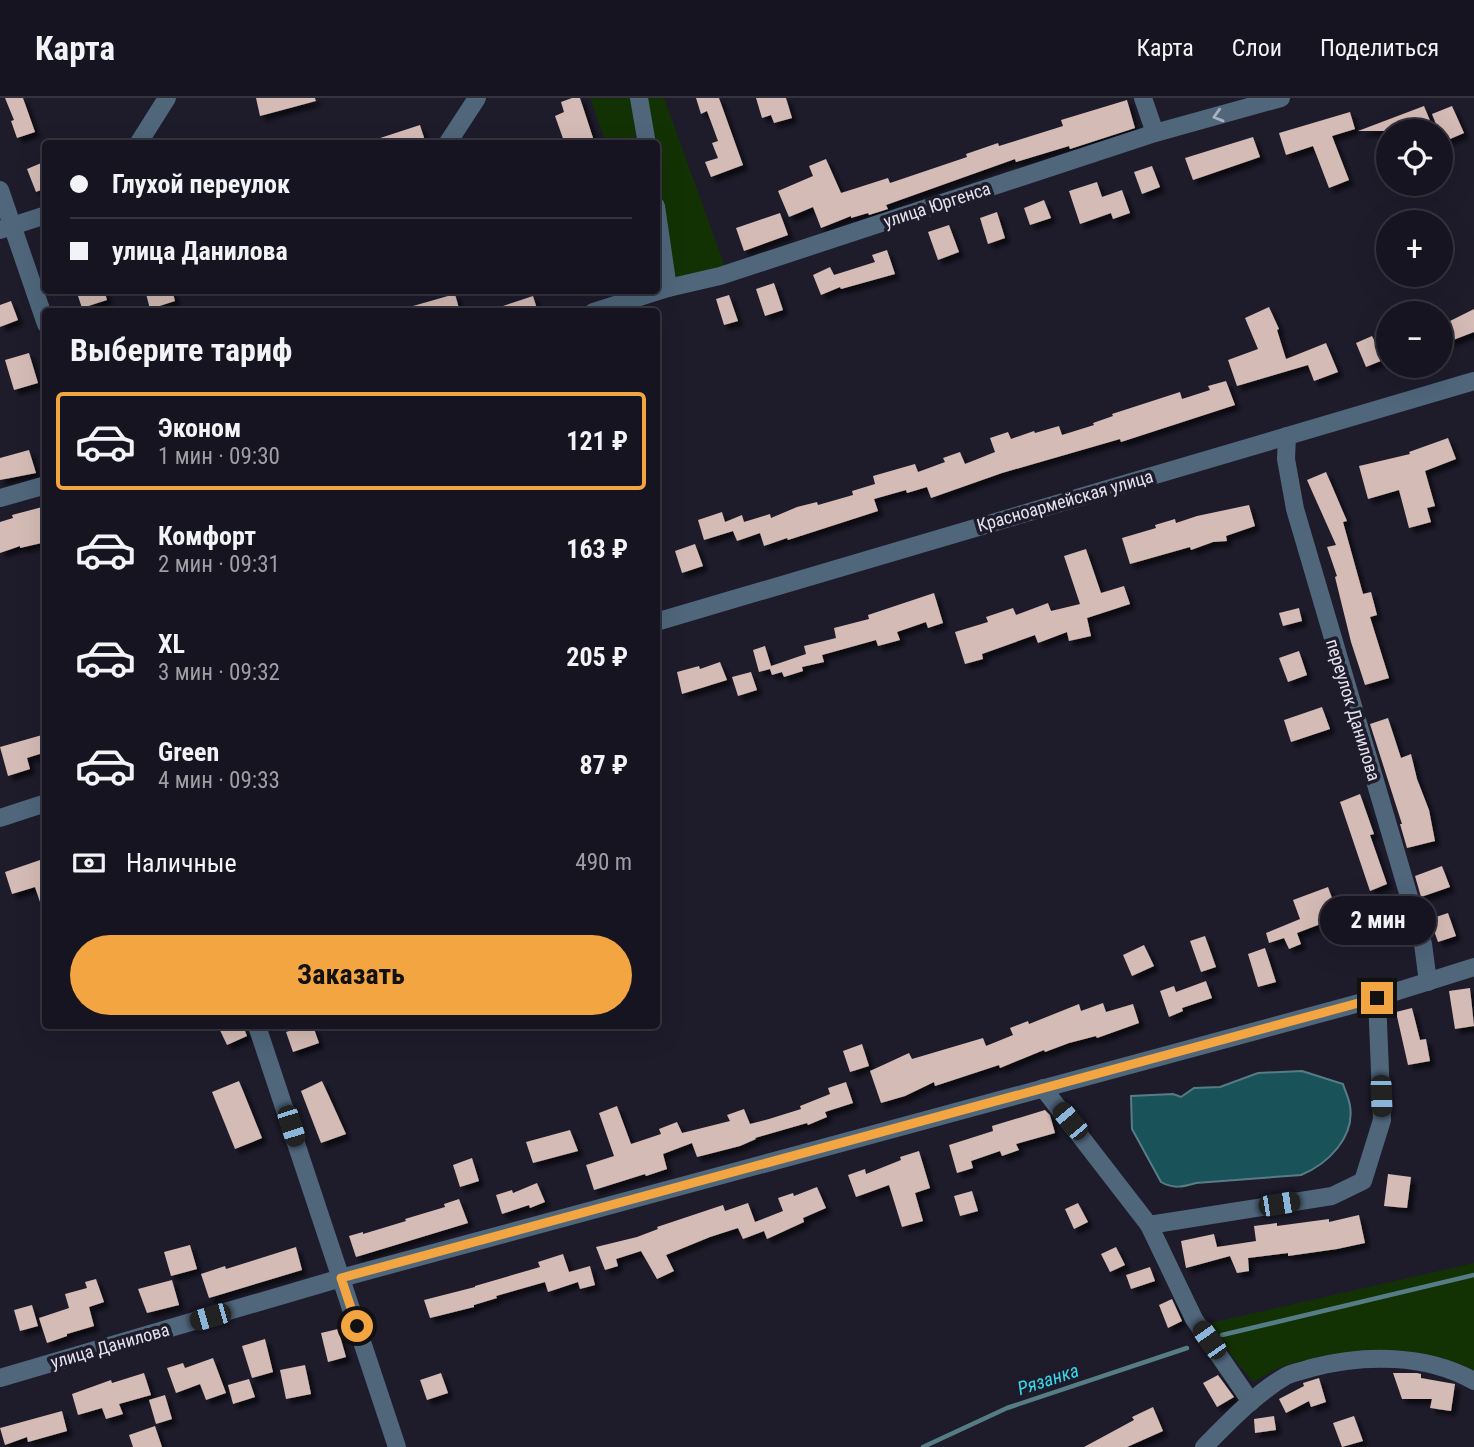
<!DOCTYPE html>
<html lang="ru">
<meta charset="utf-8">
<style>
:root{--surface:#161420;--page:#23212d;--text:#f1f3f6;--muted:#9e9ea5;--line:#35333e;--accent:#f2a541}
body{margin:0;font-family:"Roboto Condensed",sans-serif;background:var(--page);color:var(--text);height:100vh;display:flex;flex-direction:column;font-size:26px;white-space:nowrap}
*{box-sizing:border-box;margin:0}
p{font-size:23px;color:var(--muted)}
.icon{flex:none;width:38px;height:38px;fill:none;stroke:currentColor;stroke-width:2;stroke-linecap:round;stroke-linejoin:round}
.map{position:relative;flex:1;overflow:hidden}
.side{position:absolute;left:42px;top:210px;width:618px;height:721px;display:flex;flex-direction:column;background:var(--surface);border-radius:7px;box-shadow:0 7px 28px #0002,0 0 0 2px var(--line)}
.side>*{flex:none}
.hud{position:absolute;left:42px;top:42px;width:618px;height:154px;border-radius:7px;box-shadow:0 7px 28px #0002,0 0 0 2px var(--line);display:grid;align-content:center;height:154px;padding:0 28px;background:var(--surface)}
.tools{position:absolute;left:1376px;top:21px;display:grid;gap:14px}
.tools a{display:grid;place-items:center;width:77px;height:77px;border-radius:50%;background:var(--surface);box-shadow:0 7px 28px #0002,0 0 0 2px var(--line);font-size:35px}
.end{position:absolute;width:32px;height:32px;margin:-16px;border:9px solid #f2a541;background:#111;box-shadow:0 0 0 4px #111}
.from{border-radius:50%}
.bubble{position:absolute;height:49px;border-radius:24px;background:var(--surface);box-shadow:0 7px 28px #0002,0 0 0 2px var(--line);font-size:23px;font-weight:700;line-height:49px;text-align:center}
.car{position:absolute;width:21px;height:42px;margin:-21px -10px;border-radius:9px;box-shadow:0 0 5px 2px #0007;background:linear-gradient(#222 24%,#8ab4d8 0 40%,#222 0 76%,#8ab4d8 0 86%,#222 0)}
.hud b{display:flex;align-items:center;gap:24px;height:66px;font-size:26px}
.hud b+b{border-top:2px solid var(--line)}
.hud i{width:18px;height:18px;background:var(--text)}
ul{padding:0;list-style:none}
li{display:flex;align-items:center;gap:21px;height:98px;margin:0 14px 10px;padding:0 14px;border:4px solid transparent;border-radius:7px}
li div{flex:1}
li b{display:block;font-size:26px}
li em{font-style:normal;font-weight:700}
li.on{border-color:var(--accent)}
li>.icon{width:63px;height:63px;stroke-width:1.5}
h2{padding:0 28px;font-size:32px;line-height:84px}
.pay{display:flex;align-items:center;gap:18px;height:77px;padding:0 28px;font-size:26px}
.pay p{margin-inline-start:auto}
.cta{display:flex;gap:14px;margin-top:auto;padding:14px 28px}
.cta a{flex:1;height:80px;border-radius:42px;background:var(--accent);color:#111;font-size:28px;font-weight:700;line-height:80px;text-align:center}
header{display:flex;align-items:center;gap:42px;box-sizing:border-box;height:98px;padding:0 35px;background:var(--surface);border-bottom:2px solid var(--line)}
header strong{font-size:33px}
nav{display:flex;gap:38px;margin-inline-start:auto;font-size:24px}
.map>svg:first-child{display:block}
</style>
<header>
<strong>Карта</strong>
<nav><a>Карта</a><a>Слои</a><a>Поделиться</a></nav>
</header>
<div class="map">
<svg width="1474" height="1349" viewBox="0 0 1474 1349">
<defs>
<filter id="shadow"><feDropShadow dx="5" dy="5" stdDeviation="2" flood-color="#0009"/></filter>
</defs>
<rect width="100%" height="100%" fill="#1e1b2b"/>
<g fill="#133204">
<path d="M590,0H635L638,25L635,45H606Z"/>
<path d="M644,0H664L725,169L675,186L656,74V46L651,45Z"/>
<path d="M1474,1165V1273C1419,1243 1346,1250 1287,1267C1275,1270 1264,1278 1253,1284L1206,1226Z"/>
</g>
<path fill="#1a525a" stroke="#567d86" stroke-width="2" d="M1302,973L1343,986C1345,993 1349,1000 1350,1008C1355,1039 1328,1066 1301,1077L1196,1085C1183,1089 1173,1091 1161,1084L1132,1031L1131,998L1173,996L1181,999L1194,990L1220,989L1258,975Z"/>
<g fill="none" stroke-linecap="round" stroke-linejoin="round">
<g stroke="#567d86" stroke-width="4.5">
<path d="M1222,1237L1474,1177"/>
<path d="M923,1349L1007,1310L1187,1250"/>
</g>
</g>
<g fill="#d5bbb5" filter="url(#shadow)">
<path d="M5,0H23L35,34L17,40L11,23L14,22Z"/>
<path d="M256,0H315L316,3L260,18Z"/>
<path d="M572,0H580L595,46H565L555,18L564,14L561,4Z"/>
<path d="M696,0H719L743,67L711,79L705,64L718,60L712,45L718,43L707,13L701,16Z"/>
<path d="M756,0H786L792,20L774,25L771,17L762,20Z"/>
<path d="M1127,2L1135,30L1070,51L1069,48L1016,64L1015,61L886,107L888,111L869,117L868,115L851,120V118L821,130L813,109L789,119L778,93L813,78L809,68L826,61L841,95L888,80L890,85L967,59L966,56L998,45L999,48L1063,28L1061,22Z"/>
<path d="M1424,8L1431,25L1410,33H1358Z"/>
<path d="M1452,8L1464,35L1443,44L1432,16Z"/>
<path d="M1350,14L1355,31L1332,38L1349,82L1329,90L1313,48L1286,57L1279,35Z"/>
<path d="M420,27L426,46H371V43Z"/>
<path d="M1253,39L1260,59L1193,82L1185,60Z"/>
<path d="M46,63V90L36,94L27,71Z"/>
<path d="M1152,68L1160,89L1142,96L1134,74Z"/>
<path d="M1097,84L1102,99L1122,92L1130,115L1113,121L1111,115L1080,126L1069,93Z"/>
<path d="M1044,102L1051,120L1030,127L1024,110Z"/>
<path d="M997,114L1005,140L988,146L980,120Z"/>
<path d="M780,115L788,137L744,153L736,130Z"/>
<path d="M949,127L959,154L938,162L928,134Z"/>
<path d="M887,152L895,176L841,191L840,189L821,197L813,177L830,169L834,177L875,164L872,157Z"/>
<path d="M774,185L783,212L765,218L756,191Z"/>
<path d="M76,192H104L107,202L82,210Z"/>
<path d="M145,192H172L175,203L150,211Z"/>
<path d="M455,196L460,214H406V210Z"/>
<path d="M729,197L738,223L724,227L716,201Z"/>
<path d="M533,198L538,214H494V211Z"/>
<path d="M11,203L18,222L0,229V207Z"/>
<path d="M1269,209L1279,231L1277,232L1286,261L1326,245L1338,274L1314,283L1308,267L1237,288L1228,262L1258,251L1245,220Z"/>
<path d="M1474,211V234L1440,247V228Z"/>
<path d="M1372,238L1375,244L1388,240V260L1366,269L1356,245Z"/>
<path d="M29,255L38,285L14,292L5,262Z"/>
<path d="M1226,283L1235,307L1121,344L1120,341L1002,375L931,400L927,389L907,395L906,392L874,401L878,413L788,442L787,440L764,448L760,435L737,443L733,433L704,442L698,422L722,414L725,424L742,417L744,424L770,416L771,420L797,409L817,404L818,407L853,397L852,393L875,386L873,378L915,366L918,374L945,364L943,360L960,354L965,366L995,354L990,340L1008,334L1011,341L1034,333L1035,335L1059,328L1062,337L1094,327L1093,325L1113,318L1112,316L1180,294L1182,301L1210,292L1208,288Z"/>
<path d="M1448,340L1456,361L1425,373L1435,408L1427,410L1431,424L1409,430L1399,392L1368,401L1359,368L1410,356L1409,354Z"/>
<path d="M29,352L36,375L0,382V360Z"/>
<path d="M1326,374L1347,423L1343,424L1363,496L1371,494L1377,517L1370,519L1389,580L1365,587L1351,544L1335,479L1337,478L1327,449L1336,447L1307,382Z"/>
<path d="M1249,407L1255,428L1226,438L1227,443L1213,444L1191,452L1190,449L1130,466L1122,440L1156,430L1155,427L1175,421L1176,425L1197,418Z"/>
<path d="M46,408V444L20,450V448L0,455V424L13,420L12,417Z"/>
<path d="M695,446L703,468L682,475L675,453Z"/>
<path d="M1086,451L1101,495L1124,488L1130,506L1087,520L1091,538L1069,543L1067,534L1038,545L1035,537L982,556L983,561L965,566L955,534L988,524L986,519L1013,510L1016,517L1048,505L1051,513L1080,506L1064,458Z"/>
<path d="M934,495L943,525L928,530L926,524L897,534L900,542L878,548L876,542L822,557L824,564L802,569L803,573L784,579L782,574L772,577L770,571L759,574L753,552L765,548L771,568L806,556L804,548L836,540L834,530L869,521L868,517Z"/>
<path d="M1299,510L1302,523L1283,528L1279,515Z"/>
<path d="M1299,553L1307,577L1288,584L1279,560Z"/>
<path d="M720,564L727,582L682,596L677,574L699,568L700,571Z"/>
<path d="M751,574L757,592L738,598L732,579Z"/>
<path d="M1322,609L1330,631L1291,644L1284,622Z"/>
<path d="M1388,620L1401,660L1411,656L1417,681L1429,712L1435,743L1407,750L1400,726H1402L1370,626Z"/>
<path d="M42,637L46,654L27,660L30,671L8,678L0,649Z"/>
<path d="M1360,696L1374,736L1370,737L1387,786L1370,793L1340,704Z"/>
<path d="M46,760V812L43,813L35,789L12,796L5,774Z"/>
<path d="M1442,768L1450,789L1421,799L1415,778Z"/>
<path d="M1328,789L1339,819L1297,835L1301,846L1289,851L1284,840L1269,845L1266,835L1300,821L1293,802Z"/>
<path d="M1448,815L1456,838L1438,844L1430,821Z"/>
<path d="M1205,838L1216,869L1201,874L1190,843Z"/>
<path d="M1144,847L1154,868L1132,878L1123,857Z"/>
<path d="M1265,850L1276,884L1258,889L1248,856Z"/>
<path d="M1206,883L1212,900L1182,910L1183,913L1169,919L1160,893L1174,888L1176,894Z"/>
<path d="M1470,890L1474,928L1455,931L1449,893Z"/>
<path d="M1103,905L1106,914L1133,906L1139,925L1097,940L1096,938L1069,945L1045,954L1044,952L1000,970L999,967L935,988L934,984L905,998L881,1005L870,973L909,955L912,961L983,940L986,948L1013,937L1010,930L1028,923L1029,926L1079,906L1081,913Z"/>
<path d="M1412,910L1420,942L1426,941L1430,963L1408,967L1396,914Z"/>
<path d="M218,928H243L247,938L227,947Z"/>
<path d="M305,928H313L319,945L293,954L286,934Z"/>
<path d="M862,946L869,968L850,974L843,953Z"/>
<path d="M239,983L262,1040L235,1051L212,994Z"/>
<path d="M322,983L346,1036L321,1045L301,993Z"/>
<path d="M846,984L853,1005L825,1014L827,1019L808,1027L807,1025L755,1040L756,1041L740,1048L697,1059L692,1045L663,1056L667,1071L646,1078L645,1076L594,1092L586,1067L614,1058L599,1015L617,1008L631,1046L661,1036L659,1031L677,1024L682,1035L730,1023L727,1017L744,1011L750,1026L769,1021L801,1011L800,1008L830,996L828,990Z"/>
<path d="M1045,1012L1050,1017L1055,1035L1016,1046L1019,1052L1002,1058L1000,1053L971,1063L973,1070L957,1075L949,1047L993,1033L992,1028Z"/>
<path d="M570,1032L578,1053L533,1065L526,1044Z"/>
<path d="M919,1053L930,1090L915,1095L923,1123L902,1129L889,1087L856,1099L848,1077L865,1071L866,1076L901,1062L900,1059Z"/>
<path d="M472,1060L479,1083L460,1089L453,1067Z"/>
<path d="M1388,1076L1411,1079L1407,1110L1384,1108Z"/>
<path d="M537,1085L545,1104L530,1110L529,1107L502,1116L496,1097L512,1092L513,1095Z"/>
<path d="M817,1089L826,1110L803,1120L804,1124L767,1141L764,1133L743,1141L738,1130L710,1139L666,1157L674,1173L657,1181L641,1153L616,1161L618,1168L605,1172L596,1149L637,1139L658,1131L657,1129L723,1107L725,1113L748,1105L755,1124L783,1113L778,1100L793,1095L794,1098Z"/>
<path d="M972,1093L978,1113L960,1118L954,1098Z"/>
<path d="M459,1101L468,1125L356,1159L349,1138L363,1134V1136L406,1123L405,1121L445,1109L444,1106Z"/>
<path d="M1078,1105L1088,1124L1074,1131L1065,1111Z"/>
<path d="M1359,1117L1365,1145L1337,1151L1288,1158V1155L1248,1160L1249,1173L1237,1175L1230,1158L1186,1170L1181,1143L1214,1136L1217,1149L1256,1143L1254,1128L1277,1125V1128L1329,1121V1124Z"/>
<path d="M190,1147L197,1171L171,1178L164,1154Z"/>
<path d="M296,1149L302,1172L209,1200L201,1176L225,1168L226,1171Z"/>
<path d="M1116,1149L1125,1167L1110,1174L1101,1156Z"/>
<path d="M563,1156L569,1174L590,1168L595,1187L580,1191L578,1184L548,1194L545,1184L496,1198L497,1200L474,1207V1209L430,1220L424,1202L475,1189V1188L540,1169L538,1164Z"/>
<path d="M1150,1169L1155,1183L1131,1191L1126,1177Z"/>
<path d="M96,1181L104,1204L89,1209L94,1228L67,1236V1238L47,1245L39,1220L69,1210L65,1196L87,1190L85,1184Z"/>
<path d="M172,1182L179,1207L147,1215L138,1191Z"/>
<path d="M1172,1201L1182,1223L1168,1230L1159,1207Z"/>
<path d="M32,1207L38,1228L20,1233L14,1212Z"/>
<path d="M338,1231L346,1259L328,1264L321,1235Z"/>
<path d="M265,1241L273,1274L252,1280L242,1248Z"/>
<path d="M213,1260L226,1295L206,1302L200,1286L176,1295L167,1270L183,1265L185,1270Z"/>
<path d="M305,1267L311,1296L286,1301L280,1272Z"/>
<path d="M144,1275L151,1297L119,1306L123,1316L106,1321L102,1310L78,1317L72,1296L111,1282L112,1285Z"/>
<path d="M441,1275L448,1295L427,1302L420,1282Z"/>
<path d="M1393,1275H1417L1421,1276V1280L1455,1286L1451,1313L1430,1310L1432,1301H1402Z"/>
<path d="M1218,1277L1234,1299L1217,1309L1203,1285Z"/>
<path d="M1319,1280L1326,1304L1311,1309L1309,1303L1286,1315L1279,1301L1304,1288L1303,1285Z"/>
<path d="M249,1281L255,1299L233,1306L228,1287Z"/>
<path d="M165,1297L172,1321L156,1326L149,1302Z"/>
<path d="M1153,1309L1163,1333L1127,1349H1084L1134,1322L1132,1319Z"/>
<path d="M62,1313L67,1333L28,1344L27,1339L5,1347L0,1330Z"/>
<path d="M1274,1318L1276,1332L1255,1335L1254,1321Z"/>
<path d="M1354,1318L1363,1343L1342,1349L1333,1325Z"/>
<path d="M155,1328L162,1349H133L129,1337Z"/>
</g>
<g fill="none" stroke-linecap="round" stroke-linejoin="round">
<g stroke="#4f667b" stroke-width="18">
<path d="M639,0L647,46"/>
<path d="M1143,0L1155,35"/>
<path d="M138,46L167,0"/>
<path d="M447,46L477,0"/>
<path d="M0,92L46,226"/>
<path d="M656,108L668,190"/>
<path d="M0,132L46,117"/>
<path d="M593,214L668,190L720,178L1155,35L1281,0"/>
<path d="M1287,338L1286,361L1295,411L1423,846L1428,884"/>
<path d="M0,400L46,387"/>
<path d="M656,524L1474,283"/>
<path d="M0,720L46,705"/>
<path d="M257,928L397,1349"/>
<path d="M1043,990L1149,1127L1194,1221L1251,1304"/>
<path d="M1149,1127L1332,1098L1363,1083L1382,1022L1377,900"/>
<path d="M0,1280L341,1180L1363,904L1474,869"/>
<path d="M1204,1349C1229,1324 1255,1296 1286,1278C1293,1274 1303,1273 1311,1270C1364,1256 1426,1256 1474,1283"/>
</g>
</g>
<defs><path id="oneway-chevron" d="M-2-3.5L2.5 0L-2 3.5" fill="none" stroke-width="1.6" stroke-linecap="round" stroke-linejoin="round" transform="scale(1.75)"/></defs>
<use stroke="#a8b0bf" href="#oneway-chevron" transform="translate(1218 18) rotate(164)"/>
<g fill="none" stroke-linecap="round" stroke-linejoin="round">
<path stroke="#f2a541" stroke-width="9" d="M357,1228L341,1180L1377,900"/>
</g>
<g text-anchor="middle" stroke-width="7" stroke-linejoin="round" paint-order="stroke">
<g font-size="18" fill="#e3e2ed" stroke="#1e1b2b">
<text transform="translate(937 107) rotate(-18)" y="6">улица Юргенса</text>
<text transform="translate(1065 403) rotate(-16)" y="6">Красноармейская улица</text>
<text transform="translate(1353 612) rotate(73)" y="6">переулок Данилова</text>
<text transform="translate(110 1248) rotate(-16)" y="6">улица Данилова</text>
</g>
<g font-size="19" font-style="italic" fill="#39d7eb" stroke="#1e1b2b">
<text transform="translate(1048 1281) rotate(-18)" y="7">Рязанка</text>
</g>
</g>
</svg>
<div class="tools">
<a><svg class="icon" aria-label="locate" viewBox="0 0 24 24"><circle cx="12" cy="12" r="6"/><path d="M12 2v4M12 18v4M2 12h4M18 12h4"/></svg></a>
<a>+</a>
<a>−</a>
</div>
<i class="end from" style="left:357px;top:1228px"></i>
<i class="end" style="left:1377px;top:900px"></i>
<div class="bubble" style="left:1320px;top:798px;width:116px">2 мин</div>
<i class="car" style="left:1381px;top:998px;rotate:178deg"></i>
<i class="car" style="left:1070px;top:1023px;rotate:320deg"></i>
<i class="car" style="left:291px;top:1028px;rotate:162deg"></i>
<i class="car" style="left:1279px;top:1106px;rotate:81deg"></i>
<i class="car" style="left:210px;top:1219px;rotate:254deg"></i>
<i class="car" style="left:1209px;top:1242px;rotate:325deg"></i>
<div class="hud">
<b><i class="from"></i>Глухой переулок</b>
<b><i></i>улица Данилова</b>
</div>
<section class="side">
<h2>Выберите тариф</h2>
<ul>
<li class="on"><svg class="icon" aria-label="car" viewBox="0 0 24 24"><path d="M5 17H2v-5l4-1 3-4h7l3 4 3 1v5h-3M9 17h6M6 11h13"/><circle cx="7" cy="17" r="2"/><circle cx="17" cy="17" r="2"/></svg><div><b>Эконом</b><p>1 мин · 09:30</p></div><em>121 ₽</em></li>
<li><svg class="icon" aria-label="car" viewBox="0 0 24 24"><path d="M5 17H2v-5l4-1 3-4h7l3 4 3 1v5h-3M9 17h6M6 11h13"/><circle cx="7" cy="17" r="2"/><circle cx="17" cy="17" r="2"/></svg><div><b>Комфорт</b><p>2 мин · 09:31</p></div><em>163 ₽</em></li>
<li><svg class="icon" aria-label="car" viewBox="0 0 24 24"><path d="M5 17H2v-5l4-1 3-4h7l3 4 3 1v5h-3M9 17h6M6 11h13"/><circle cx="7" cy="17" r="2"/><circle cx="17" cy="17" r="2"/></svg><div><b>XL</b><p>3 мин · 09:32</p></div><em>205 ₽</em></li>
<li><svg class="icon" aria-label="car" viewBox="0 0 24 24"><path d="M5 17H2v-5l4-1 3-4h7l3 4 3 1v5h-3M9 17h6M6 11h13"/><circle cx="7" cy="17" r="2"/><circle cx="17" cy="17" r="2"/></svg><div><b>Green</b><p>4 мин · 09:33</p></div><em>87 ₽</em></li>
</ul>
<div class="pay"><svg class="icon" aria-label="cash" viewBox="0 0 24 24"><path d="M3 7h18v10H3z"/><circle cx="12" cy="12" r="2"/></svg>Наличные<p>490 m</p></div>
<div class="cta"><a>Заказать</a></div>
</section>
</div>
